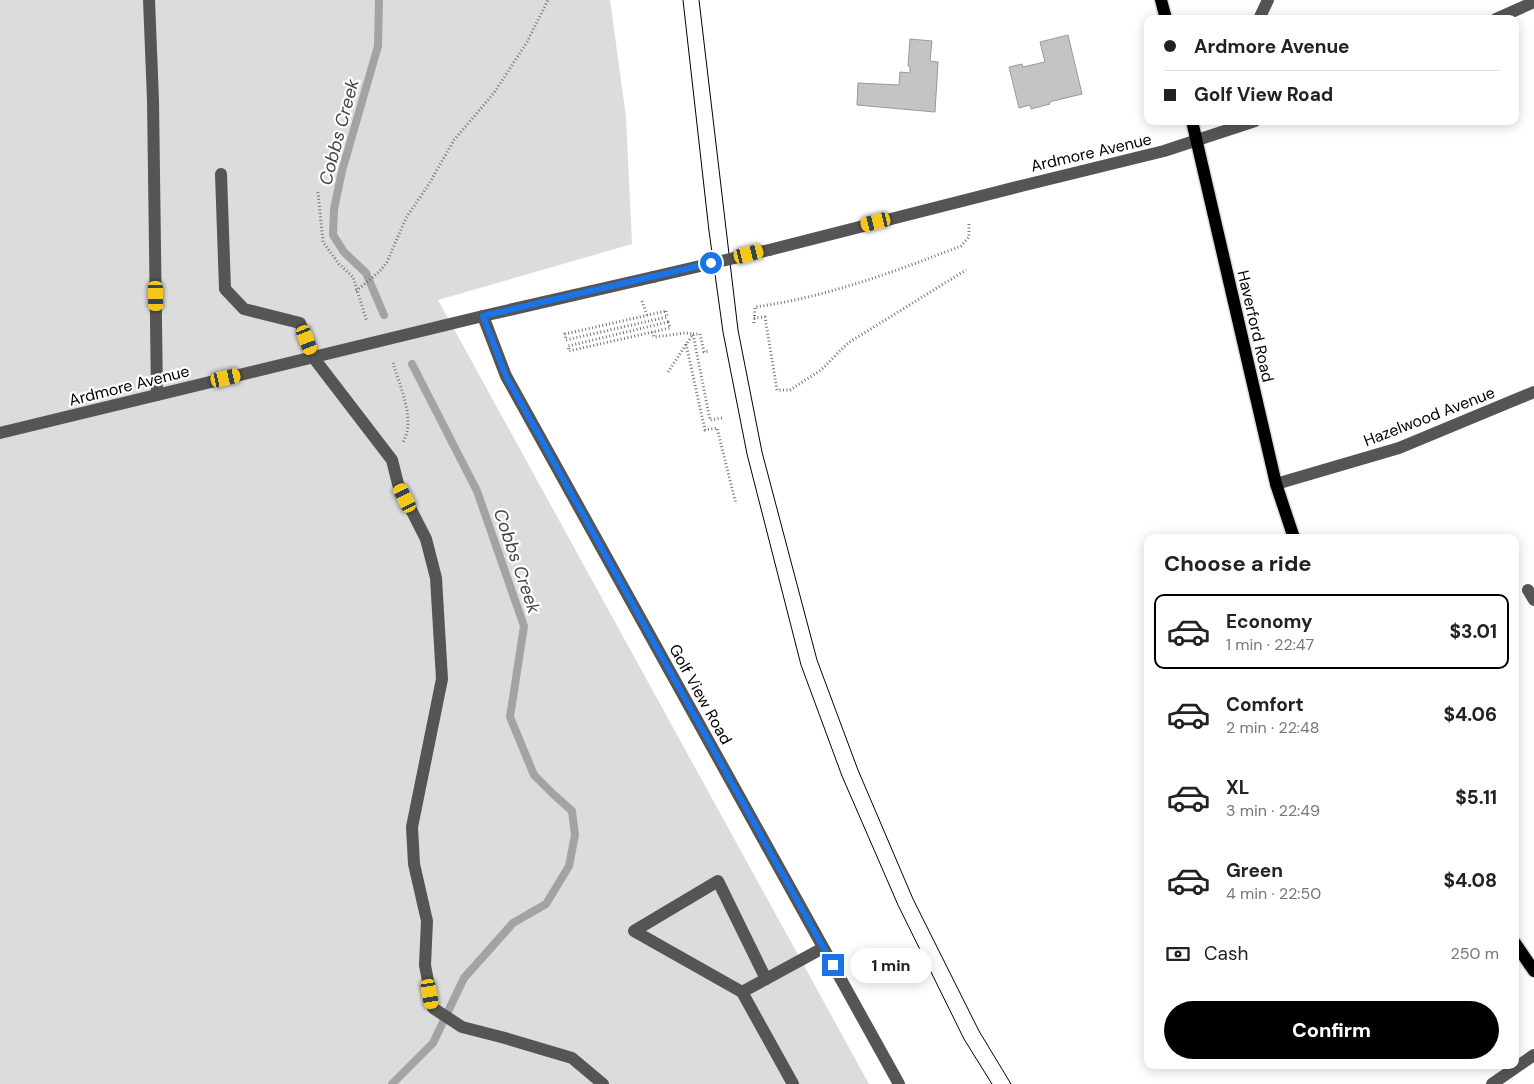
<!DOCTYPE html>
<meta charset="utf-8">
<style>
:root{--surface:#fff;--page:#f2f2f2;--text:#222;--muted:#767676;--line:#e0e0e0;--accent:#000}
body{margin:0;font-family:"DM Sans",sans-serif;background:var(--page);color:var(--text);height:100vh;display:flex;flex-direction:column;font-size:19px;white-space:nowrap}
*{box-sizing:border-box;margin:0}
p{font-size:16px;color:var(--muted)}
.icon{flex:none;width:28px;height:28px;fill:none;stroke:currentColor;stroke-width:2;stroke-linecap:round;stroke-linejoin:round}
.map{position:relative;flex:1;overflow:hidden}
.sheet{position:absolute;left:1144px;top:534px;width:375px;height:535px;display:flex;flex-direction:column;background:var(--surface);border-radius:10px;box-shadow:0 2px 12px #0003}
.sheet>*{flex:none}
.top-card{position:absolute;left:1144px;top:15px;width:375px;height:110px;border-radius:10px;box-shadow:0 2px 12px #0003;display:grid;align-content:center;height:110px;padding:0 20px;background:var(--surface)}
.end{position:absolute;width:22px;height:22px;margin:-11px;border:6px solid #1a73e8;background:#fff;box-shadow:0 0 0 2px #fff}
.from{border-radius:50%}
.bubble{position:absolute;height:35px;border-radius:18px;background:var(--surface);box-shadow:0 2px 12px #0003;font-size:16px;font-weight:800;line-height:35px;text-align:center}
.car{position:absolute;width:15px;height:30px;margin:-15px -8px;border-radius:6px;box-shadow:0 0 4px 1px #0007;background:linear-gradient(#f5c518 24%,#345 0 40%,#f5c518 0 76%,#345 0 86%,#f5c518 0)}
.top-card b{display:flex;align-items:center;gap:18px;height:48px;font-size:19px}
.top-card b+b{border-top:1px solid var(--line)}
.top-card i{width:12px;height:12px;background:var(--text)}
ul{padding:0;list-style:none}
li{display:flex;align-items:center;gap:15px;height:75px;margin:0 10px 8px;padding:0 10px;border:2px solid transparent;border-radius:10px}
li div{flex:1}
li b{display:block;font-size:19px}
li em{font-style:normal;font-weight:800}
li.current{border-color:var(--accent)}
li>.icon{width:45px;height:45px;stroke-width:1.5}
h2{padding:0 20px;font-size:22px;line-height:60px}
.pay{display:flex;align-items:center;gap:12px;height:55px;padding:0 20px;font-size:19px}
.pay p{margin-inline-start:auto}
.cta{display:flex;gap:10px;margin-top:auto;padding:10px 20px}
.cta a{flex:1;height:58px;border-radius:30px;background:var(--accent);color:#fff;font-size:20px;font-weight:800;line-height:58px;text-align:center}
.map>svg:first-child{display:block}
</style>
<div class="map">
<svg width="1534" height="1084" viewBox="0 0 1534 1084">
<rect width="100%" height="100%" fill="#fff"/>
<path fill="#dcdcdc" d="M0,0H610L626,117L632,244L438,300L869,1084H0Z"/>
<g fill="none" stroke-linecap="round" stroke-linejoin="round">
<g stroke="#a3a3a3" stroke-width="8">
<path d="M379,0L378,46L342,171L334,209L333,235L344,252L366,273L384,315"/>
<path d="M392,1084L433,1043L464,978L513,923L546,904L569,866L575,835L572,811L552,793L534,775L510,717L524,626L477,491L412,364"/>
</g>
</g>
<g fill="#c4c4c4" stroke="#999">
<path d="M1068,35L1082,94L1049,102L1050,104L1031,109L1030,105L1019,108L1009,67L1022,64L1023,67L1045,62L1040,42Z"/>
<path d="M910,39L932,41L930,61L938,62L935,112L857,105L858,83L899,85L900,72L910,73V66H908Z"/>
</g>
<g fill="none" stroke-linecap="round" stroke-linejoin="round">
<g stroke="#dbdbdb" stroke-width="15">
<g id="major">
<path d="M1161,0L1166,19"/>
<path d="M1192,121L1276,484L1294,538"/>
<path d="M1515,943L1534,971"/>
</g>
</g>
<g stroke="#777" stroke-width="3" stroke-dasharray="1 2.5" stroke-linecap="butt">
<path d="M318,192L323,242L339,264L353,277L367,322"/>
<path d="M356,291L379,272L387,262L406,218L429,184L454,140L494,93L527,42L548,0"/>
<path d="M642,301L647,315"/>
<path d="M666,311L667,317L566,340L565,334Z"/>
<path d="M754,318L765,317L777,390H790L821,370L848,343L966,270"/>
<path d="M668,322L670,328L569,351L568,346Z"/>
<path d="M754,323L755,307C827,297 894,272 961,246L969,237V224"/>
<path d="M652,332L654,337L685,333L693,334L710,420L722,418"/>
<path d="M686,344L705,430L717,428L736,504"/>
<path d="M393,363C400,387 416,420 403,442"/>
<path d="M668,372L693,334H700L704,352L709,351"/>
</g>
<g stroke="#555" stroke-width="12">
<path d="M149,0L153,100L157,395"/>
<path d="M1259,19L1268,0"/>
<path d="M1496,19L1534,2"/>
<path d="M221,174L225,289L244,309L300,323L313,357L392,460L398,484L426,539L436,578L442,679L412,827L414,864L427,921L425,965L433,1008L462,1027L505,1038L572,1058L603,1084"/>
<path d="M769,250L1021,186L1164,151L1255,121"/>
<path d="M483,316L506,376L899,1084"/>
<path d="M0,433L483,316L653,277"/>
<path d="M1276,484L1399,448L1534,392"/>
<path d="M1528,590L1534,600"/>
<path d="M742,992L634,931L718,881L766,979"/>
<path d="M793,1084L742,992L823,948"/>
<path d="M1492,1084L1534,1055"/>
</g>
<use href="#major" stroke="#000" stroke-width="12"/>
<g stroke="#000" stroke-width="1">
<path d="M683,0L709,231L723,332L747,454L801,665L842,776L898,905L964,1039L992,1084"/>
<path d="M699,0L738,330L762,452L817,660L858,770L913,899L979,1031L1011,1084"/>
</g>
<path stroke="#555" stroke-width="12" d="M653,277L769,250"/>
</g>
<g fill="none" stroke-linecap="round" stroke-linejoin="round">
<path stroke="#1a73e8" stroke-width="6" d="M711,263L483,316L506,376L833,965"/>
</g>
<g text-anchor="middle" stroke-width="4.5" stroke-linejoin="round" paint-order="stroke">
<g font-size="16" fill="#000" stroke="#fff">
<text transform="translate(1091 152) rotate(-13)" y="6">Ardmore Avenue</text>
<text transform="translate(1256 326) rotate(77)" y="6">Haverford Road</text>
<text transform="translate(129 385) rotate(-14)" y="6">Ardmore Avenue</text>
<text transform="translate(1429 416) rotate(-21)" y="6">Hazelwood Avenue</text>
<text transform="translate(701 694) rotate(61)" y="6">Golf View Road</text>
</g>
<g font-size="18" font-style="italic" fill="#444" stroke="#fff">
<text transform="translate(339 132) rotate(-75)" y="6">Cobbs Creek</text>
<text transform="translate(517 561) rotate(71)" y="6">Cobbs Creek</text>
</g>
</g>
</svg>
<i class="end from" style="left:711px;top:263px"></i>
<i class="end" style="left:833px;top:965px"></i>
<div class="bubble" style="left:850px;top:948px;width:82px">1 min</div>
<i class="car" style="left:876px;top:222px;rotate:256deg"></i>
<i class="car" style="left:749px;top:254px;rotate:76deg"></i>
<i class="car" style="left:156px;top:296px;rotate:179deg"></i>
<i class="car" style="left:307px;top:340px;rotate:159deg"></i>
<i class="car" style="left:226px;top:378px;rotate:77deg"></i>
<i class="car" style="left:405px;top:498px;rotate:333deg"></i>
<i class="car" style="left:430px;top:994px;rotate:170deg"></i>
<div class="top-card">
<b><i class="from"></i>Ardmore Avenue</b>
<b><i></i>Golf View Road</b>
</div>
<section class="sheet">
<h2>Choose a ride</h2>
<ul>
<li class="current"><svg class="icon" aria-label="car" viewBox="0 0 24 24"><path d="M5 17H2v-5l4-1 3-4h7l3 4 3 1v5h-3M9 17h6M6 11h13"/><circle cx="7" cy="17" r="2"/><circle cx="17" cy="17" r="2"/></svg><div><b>Economy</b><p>1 min · 22:47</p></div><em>$3.01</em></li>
<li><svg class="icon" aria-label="car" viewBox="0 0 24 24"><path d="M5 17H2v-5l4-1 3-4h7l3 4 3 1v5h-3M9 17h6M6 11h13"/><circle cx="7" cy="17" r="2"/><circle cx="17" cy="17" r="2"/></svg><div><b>Comfort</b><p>2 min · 22:48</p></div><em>$4.06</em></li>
<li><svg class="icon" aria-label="car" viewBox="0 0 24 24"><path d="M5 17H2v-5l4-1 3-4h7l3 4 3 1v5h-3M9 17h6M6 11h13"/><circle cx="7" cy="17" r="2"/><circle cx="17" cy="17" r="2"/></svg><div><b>XL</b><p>3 min · 22:49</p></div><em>$5.11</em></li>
<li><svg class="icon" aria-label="car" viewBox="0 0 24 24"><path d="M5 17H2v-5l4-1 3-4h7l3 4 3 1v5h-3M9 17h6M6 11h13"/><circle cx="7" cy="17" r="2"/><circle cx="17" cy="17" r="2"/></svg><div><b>Green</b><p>4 min · 22:50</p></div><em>$4.08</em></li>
</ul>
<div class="pay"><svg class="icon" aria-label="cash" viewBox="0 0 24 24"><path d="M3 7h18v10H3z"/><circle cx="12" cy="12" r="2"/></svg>Cash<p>250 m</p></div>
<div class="cta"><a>Confirm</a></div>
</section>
</div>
